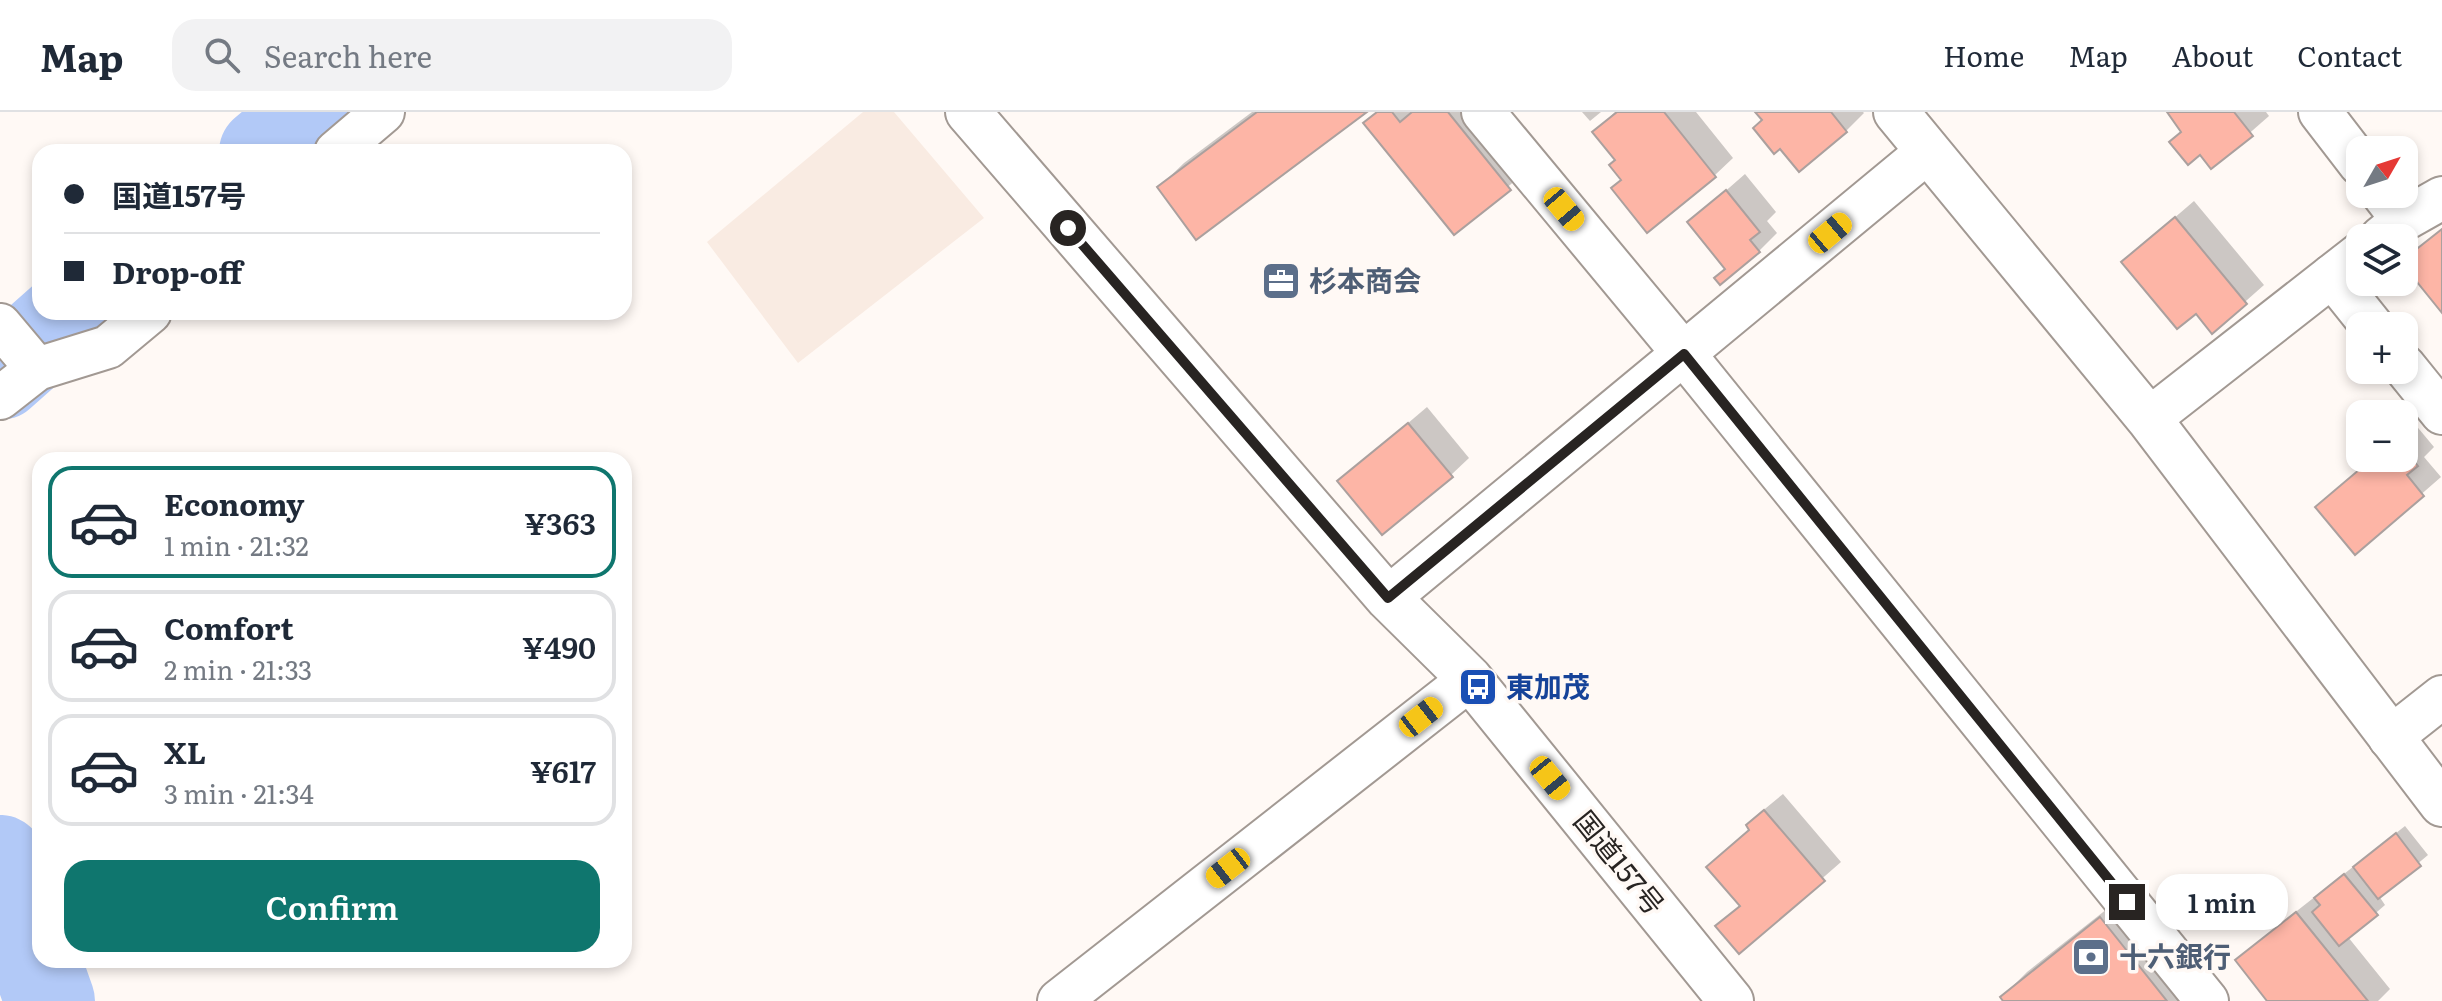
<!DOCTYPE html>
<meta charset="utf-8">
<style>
:root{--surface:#fff;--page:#f2f2f3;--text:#1f2937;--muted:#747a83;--line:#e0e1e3;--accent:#0f766e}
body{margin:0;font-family:Literata,"Noto Sans JP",serif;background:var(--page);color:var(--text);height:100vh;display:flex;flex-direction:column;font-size:30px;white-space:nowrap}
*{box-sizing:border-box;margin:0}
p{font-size:26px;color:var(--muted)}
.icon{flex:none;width:44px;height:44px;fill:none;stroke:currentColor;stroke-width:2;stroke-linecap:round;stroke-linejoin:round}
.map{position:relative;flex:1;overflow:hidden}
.drawer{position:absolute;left:32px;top:340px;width:600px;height:516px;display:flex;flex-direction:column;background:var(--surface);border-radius:24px;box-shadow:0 4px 12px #0003}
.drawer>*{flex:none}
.top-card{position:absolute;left:32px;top:32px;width:600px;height:176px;border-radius:24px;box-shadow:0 4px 12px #0003;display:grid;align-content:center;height:176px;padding:0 32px;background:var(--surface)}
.needle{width:52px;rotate:51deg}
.controls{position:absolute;left:2346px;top:24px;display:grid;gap:16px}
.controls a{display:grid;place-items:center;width:72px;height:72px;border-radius:16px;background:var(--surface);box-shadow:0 4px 12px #0003;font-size:40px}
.end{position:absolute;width:36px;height:36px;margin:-18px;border:10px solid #282422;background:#fff;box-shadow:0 0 0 4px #fff}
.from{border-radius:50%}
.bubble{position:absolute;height:56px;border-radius:24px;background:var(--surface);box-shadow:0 4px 12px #0003;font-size:26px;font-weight:600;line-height:56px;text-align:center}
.car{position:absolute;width:24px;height:48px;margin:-24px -12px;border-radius:10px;box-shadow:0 0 6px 2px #0007;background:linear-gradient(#f5c518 24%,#345 0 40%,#f5c518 0 76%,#345 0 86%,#f5c518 0)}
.top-card b{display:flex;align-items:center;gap:28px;height:76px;font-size:30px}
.top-card b+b{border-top:2px solid var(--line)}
.top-card i{width:20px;height:20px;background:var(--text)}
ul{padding:14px 0 0;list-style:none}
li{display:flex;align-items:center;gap:24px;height:112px;margin:0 16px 12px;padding:0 16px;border:4px solid var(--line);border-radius:24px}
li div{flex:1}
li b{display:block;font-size:30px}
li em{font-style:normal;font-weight:600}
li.on{border-color:var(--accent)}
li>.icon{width:72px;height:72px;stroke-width:1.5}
.cta{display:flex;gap:16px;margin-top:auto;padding:16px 32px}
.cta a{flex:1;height:92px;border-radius:24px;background:var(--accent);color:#fff;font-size:32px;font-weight:600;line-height:92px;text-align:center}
header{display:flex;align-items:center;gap:48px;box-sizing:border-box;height:112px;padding:0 40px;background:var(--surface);border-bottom:2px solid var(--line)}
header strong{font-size:38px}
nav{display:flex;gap:44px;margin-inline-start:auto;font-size:28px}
.search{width:560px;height:72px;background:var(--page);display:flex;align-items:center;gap:20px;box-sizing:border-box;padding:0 28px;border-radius:24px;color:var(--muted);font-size:30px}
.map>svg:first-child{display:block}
</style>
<header>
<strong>Map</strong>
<div class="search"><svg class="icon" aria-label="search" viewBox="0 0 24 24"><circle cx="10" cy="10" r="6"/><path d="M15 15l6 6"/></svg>Search here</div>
<nav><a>Home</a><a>Map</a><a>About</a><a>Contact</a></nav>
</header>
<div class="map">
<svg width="2442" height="889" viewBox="0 0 2442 889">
<rect width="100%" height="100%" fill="#fff9f5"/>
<path fill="#f9ebe2" d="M863,0H894L984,106L798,251L707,130Z"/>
<g fill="#0003">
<path d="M1252,0H1364L1159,75L1184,51Z"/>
<path d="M1377,0H1480L1527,58L1455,121Z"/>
<path d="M1582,0H1601L1590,9Z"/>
<path d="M1615,0H1696L1733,46L1715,63L1648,118L1623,67L1617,48L1594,20Z"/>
<path d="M1758,0H1863L1864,1L1846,19L1780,34Z"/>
<path d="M2169,0H2266L2269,4L2212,54Z"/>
<path d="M1745,62L1776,100L1767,109L1777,121L1759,139L1727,156L1690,110Z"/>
<path d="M2194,89L2264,173L2212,219L2196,199L2123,150Z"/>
<path d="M1427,295L1469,346L1451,363L1340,369Z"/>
<path d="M2414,311L2434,335L2424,345L2441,365L2355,440L2317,395L2373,346H2404V319Z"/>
<path d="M1783,682L1841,750L1739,839L1718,814L1741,792L1709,755L1751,716L1748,713L1766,696Z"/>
<path d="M2405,714L2428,743L2379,784L2385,793L2348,825L2390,877L2378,889H2270L2238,848L2256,831Z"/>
<path d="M2126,782L2211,889H2006L2002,885L2027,860Z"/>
</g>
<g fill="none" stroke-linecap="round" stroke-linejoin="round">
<g stroke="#b2c9f7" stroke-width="90">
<path d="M264,40L313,0"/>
<path d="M0,263L71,200"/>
<path d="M0,748L50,889"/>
</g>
</g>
<g fill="#fdb5a6" stroke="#aba09e" stroke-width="2">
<path d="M1257,0H1367L1196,128L1157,75Z"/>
<path d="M1377,0H1392L1400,10L1412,0H1448L1511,78L1454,123L1363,11Z"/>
<path d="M1617,0H1664L1716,65L1647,121L1611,76L1621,68L1609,53L1615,48L1592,20Z"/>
<path d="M1755,0H1831L1847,20L1799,60L1780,37L1774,42L1753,16L1762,8Z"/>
<path d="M2234,0L2253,24L2211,57L2200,43L2188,53L2169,30L2181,20L2167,0Z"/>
<path d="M1726,78L1760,120L1750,128L1760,140L1720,173L1714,166L1725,157L1687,110Z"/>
<path d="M2175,105L2247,192L2212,222L2196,202L2177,217L2121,150Z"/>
<path d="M2442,117V201L2404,154V147Z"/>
<path d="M1408,311L1453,365L1382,423L1337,369Z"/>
<path d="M2404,337L2418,354L2407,363L2424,384L2355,443L2315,395L2373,346H2404Z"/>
<path d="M1764,698L1825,769L1739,842L1715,814L1740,794L1706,755L1749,718L1746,713Z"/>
<path d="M2396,721L2421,754L2378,787L2353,755Z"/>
<path d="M2344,762L2378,803L2339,834L2312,800L2320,793L2314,786Z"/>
<path d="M2296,800L2368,889H2267L2235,848Z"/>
<path d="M2100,805L2167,889H2003L2000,885Z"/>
</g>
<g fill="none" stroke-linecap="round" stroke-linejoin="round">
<g stroke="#a29993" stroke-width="46">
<g id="minor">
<path d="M1483,0L1684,242L2207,889"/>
<path d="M2320,0L2360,52"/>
<path d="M336,40L383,0"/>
<path d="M2403,108L2442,86"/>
<path d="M2381,126L2403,108L2383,82"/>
<path d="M2332,164L2372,214"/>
<path d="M0,213L37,257"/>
<path d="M2404,254L2442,301"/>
<path d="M0,286L37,257L108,235L150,200"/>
<path d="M2149,307L2360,142"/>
<path d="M1388,486L1927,40"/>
<path d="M2390,626L2442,585"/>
<path d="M1059,889L1470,567"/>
</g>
</g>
<g stroke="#a29993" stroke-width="48">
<path id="tertiary" d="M1896,0L2149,307L2442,692"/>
</g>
<g stroke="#a29993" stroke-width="48">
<path id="trunk" d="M968,0L1388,486L1470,567L1731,889"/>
</g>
<use href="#minor" stroke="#fff" stroke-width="42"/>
<use href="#tertiary" stroke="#fff" stroke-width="44"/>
<use href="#trunk" stroke="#fff" stroke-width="44"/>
</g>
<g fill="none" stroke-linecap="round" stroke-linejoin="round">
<path stroke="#282422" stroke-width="10" d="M1068,116L1388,486L1684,242L2127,790"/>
</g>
<defs>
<g id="office-square" transform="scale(2)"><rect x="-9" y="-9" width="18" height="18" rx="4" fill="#5c6f8a" stroke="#fff9f5"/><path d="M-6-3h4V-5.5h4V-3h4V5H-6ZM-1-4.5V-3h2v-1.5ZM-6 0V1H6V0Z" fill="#fff"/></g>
<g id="bus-square" transform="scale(2)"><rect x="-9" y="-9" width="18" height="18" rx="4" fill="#1a4fb4" stroke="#fff9f5"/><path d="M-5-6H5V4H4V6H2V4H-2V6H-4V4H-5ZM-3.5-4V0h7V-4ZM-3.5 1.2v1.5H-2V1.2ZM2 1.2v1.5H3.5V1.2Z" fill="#fff"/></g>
<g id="bank-square" transform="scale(2)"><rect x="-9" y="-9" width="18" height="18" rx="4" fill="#5c6f8a" stroke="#fff9f5"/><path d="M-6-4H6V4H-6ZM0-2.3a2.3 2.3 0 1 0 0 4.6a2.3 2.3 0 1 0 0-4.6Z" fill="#fff"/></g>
</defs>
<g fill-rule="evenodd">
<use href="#office-square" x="1281" y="169"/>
<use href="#bus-square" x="1478" y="575"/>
<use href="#bank-square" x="2091" y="845"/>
</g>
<g text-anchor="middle" stroke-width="7" stroke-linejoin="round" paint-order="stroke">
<g font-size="28" font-weight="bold" fill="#4e5e75" stroke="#fff9f5" text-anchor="start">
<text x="1309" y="179">杉本商会</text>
<text x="2119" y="855">十六銀行</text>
</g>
<g font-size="28" font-weight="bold" fill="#164399" stroke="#fff9f5" text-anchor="start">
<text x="1506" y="585">東加茂</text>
</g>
<g font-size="28" fill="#282422" stroke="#fff9f5">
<text transform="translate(1619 751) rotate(51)" y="10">国道157号</text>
</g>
</g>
</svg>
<div class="controls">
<a><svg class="needle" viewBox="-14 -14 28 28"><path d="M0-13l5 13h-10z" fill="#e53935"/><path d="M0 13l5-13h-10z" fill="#747a83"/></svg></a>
<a><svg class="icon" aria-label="layers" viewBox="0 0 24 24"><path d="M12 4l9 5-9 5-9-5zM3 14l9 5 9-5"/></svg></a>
<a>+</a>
<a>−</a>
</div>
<i class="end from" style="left:1068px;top:116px"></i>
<i class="end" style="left:2127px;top:790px"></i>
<div class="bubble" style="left:2156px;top:762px;width:132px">1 min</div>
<i class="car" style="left:1564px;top:97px;rotate:140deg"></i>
<i class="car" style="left:1830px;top:121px;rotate:50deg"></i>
<i class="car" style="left:1421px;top:605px;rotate:52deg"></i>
<i class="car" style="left:1550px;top:666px;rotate:141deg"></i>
<i class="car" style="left:1228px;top:756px;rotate:232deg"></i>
<div class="top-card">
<b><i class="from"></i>国道157号</b>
<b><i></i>Drop-off</b>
</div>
<section class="drawer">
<ul>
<li class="on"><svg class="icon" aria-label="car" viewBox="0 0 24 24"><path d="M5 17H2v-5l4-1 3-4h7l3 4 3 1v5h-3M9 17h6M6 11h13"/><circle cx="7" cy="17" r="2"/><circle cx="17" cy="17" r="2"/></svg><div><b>Economy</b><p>1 min · 21:32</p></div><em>¥363</em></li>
<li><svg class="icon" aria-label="car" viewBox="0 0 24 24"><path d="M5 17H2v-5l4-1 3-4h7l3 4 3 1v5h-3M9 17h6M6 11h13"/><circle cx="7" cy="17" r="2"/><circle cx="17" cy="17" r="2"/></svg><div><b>Comfort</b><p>2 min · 21:33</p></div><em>¥490</em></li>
<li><svg class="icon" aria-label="car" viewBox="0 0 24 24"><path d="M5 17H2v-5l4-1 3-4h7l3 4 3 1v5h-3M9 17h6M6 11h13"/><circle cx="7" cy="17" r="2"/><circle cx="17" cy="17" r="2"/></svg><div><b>XL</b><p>3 min · 21:34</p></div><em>¥617</em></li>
</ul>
<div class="cta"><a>Confirm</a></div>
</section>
</div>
